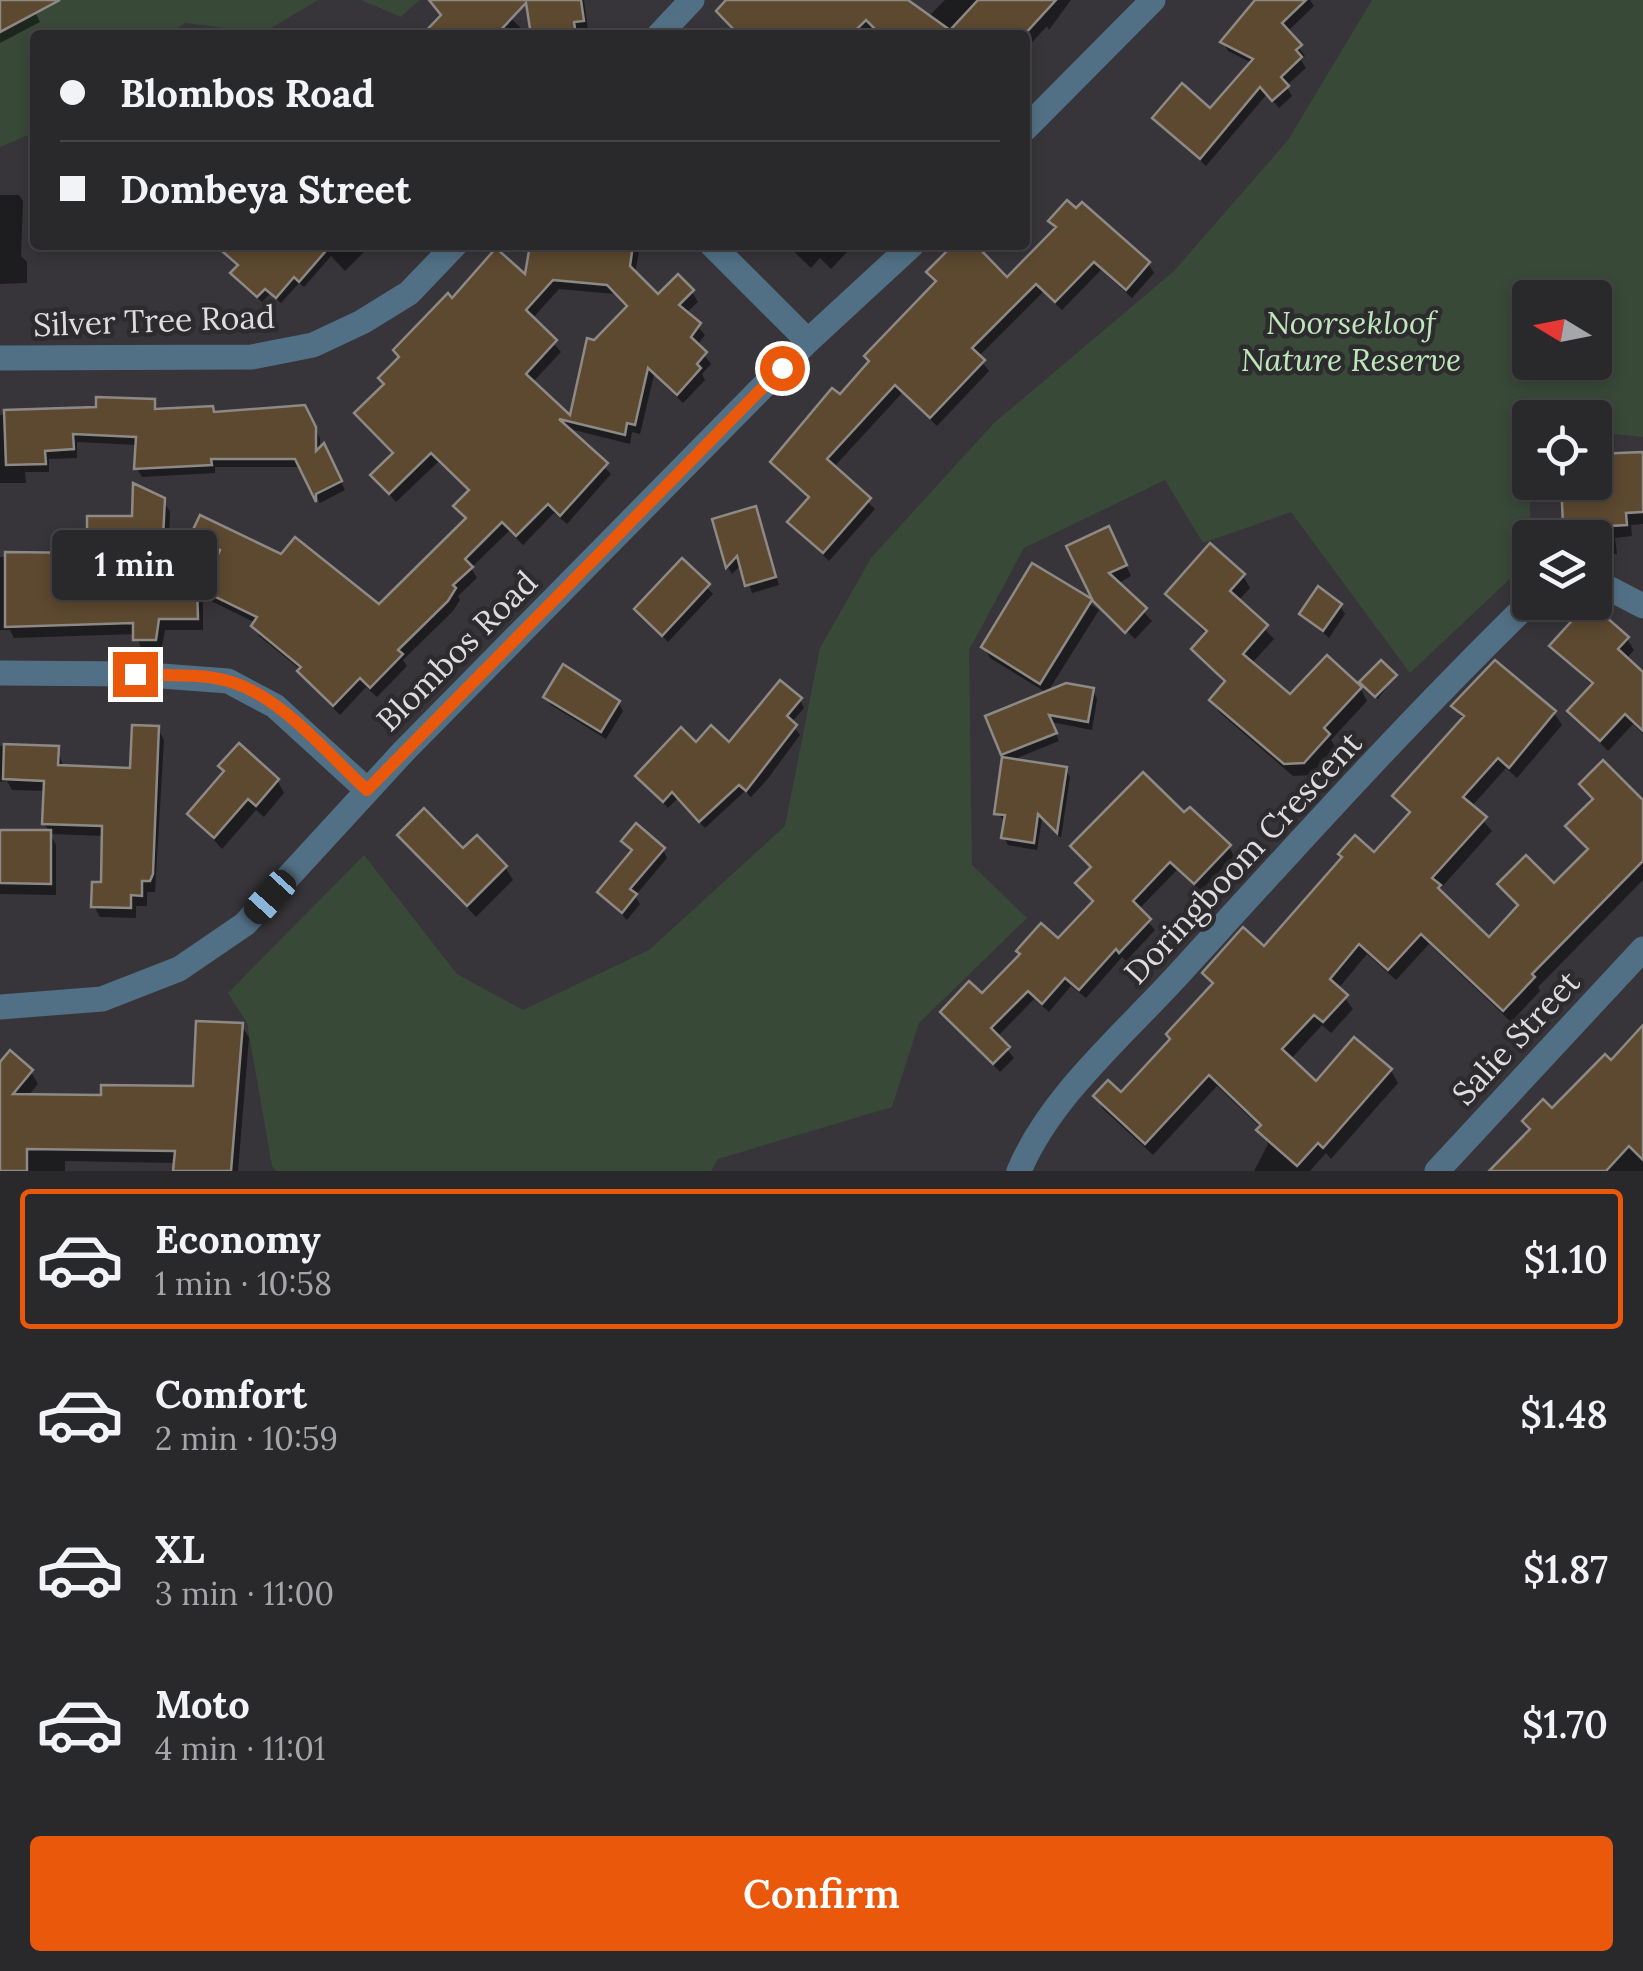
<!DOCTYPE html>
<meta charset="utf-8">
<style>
:root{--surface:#29282b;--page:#353437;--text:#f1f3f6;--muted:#a5a6a9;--line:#454447;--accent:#ea580c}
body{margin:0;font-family:Lora,serif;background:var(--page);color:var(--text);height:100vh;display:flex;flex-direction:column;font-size:38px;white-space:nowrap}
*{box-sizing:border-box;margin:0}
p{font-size:32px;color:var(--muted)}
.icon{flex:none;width:55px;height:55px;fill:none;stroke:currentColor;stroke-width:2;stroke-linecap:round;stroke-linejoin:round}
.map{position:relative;height:1171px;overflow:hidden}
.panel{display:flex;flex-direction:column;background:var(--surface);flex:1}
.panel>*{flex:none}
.hud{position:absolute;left:30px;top:30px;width:1000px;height:220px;border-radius:10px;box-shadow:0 5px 15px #0003,0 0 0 2px var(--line);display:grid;align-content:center;height:220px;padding:0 30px;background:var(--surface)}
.needle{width:65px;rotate:280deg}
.controls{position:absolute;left:1512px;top:280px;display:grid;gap:20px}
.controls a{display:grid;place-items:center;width:100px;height:100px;border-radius:10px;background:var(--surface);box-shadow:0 5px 15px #0003,0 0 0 2px var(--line);font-size:50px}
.end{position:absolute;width:45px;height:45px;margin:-22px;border:12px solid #ea580c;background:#fff;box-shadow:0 0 0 5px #fff}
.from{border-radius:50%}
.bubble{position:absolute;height:70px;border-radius:10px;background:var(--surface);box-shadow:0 5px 15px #0003,0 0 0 2px var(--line);font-size:32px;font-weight:600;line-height:70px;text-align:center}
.car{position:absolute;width:30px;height:60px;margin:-30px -15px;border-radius:12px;box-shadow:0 0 8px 2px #0007;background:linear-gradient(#222 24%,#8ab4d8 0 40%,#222 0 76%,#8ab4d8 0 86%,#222 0)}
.hud b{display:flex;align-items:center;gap:35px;height:95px;font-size:38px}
.hud b+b{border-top:2px solid var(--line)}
.hud i{width:25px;height:25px;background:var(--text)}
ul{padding:18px 0 0;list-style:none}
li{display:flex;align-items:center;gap:30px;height:140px;margin:0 20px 15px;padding:0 10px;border:5px solid transparent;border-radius:10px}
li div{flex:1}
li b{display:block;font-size:38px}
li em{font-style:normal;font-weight:600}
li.selected{border-color:var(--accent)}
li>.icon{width:90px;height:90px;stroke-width:1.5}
.action{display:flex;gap:20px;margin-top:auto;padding:20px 30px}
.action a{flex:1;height:115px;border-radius:10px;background:var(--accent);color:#fff;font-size:40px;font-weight:600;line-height:115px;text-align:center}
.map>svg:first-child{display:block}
</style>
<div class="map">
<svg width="1643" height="1171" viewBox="0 0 1643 1171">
<rect width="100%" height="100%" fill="#373539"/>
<g fill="#384938" fill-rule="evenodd">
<path d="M0,0H318L263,33L185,23L168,35H35V132L0,147Z"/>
<path d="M361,0H419L401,17Z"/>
<path d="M1372,0H1643V437L1595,432V418H1530V560L1410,673L1291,512L1203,543L1165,480L1024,548L969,650L972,865L1027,918L919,1023L892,1107L718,1159L711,1171H276L272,1166L247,1023L228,993L364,855L457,974L523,1010L649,950L785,826L820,648L871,558L994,423L1174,271L1288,140ZM1530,298H1595V362H1530Z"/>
</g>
<g fill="#0007" fill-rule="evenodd">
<path d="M0,0H42L32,6L40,22L0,43Z"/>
<path d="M429,0H492L528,35H426L443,16Z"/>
<path d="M529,0H584L588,31L533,35Z"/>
<path d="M729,0H909L927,18L945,0H1071L1049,30L1047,26L1025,50V35H880L874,28L867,35H723L730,28L719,12Z"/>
<path d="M1258,0H1310L1314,6L1287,32L1305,56L1301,60L1306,68L1286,86L1292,96L1279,108L1267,94L1206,166L1155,118L1210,111L1252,63L1228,51L1223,42Z"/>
<path d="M0,195H19L23,201L21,256L27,262V283L0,284Z"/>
<path d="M1052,221L1148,263L1154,273L1132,298L1101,270L1062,310L1043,292L978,357L989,371L937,426L902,393L833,468L875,509L829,561L790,522L810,500L773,462L840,397L935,282L930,272L957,245H972L1007,281L1057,230Z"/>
<path d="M229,245H371L345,271L331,256L304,287L299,283L281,303L270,294L262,302L237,280L233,273L239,267L227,253Z"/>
<path d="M533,245H640L635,274L658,297L692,292L698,302L686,313L705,335L697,346L711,364L702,374L705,380L683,403L654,375L640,434L632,432L630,444L566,428L611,474L567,524L554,513L523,545L509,531L471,568L477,578L458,596L460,600L453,611L403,660L407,666L377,697L366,687L340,715L306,681L301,670L259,636L256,623L209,600L204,590L220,556L199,546L193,536L379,607L467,520L457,506L470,492L438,462L396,502L373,475L394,455L357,414L452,301L527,279ZM559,289L615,294L628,309L595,342L571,420L532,383L561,352L532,319Z"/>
<path d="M787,245H843L847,252L831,269L820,258L811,268Z"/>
<path d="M154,402L159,411L309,417L320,438V451L328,455L345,490L320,503L302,467H215V473L142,477L137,468L138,445L77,442V458L49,459V472H25L26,483H0V415Z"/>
<path d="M1643,454V524L1631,525L1632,536L1615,538L1617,554L1595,555V538L1572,537L1565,525L1595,482V456Z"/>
<path d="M163,500L170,512L167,588L196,587L203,599V630H165L161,651H142L136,634L14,638L10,630H0V557L90,555Z"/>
<path d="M755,509L779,585L752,593L742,564L732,574L728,567L715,520Z"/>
<path d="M1114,540L1131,576L1117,584L1152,621L1135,639L1094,598Z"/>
<path d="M683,562L713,594L668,642L638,610Z"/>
<path d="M1033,566L1099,610L1047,693L990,658L984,647Z"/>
<path d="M1243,576L1250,588L1238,601L1274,639L1251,664L1290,698L1360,688L1367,701L1331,740L1336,748L1311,775L1293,776L1219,712L1212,700L1225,684L1194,650L1207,635L1168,594Z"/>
<path d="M1340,606L1345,614L1329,638L1302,614Z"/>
<path d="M1627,639L1634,650L1626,659L1643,675V734L1633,724L1608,751L1570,712L1593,686L1552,646Z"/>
<path d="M1495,663L1554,713L1562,725L1517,778L1506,768L1471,807L1492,831L1440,889L1446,898L1490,940L1519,908L1500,885L1554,886L1588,852L1568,827L1594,802L1582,785L1643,804V880L1538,987L1540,991L1511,1022L1429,944L1396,980L1367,954L1338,989L1353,1009L1331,1033L1322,1025L1290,1060L1317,1085L1391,1071L1398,1083L1331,1159L1326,1153L1310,1171H1254L1268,1144L1261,1128L1217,1086L1153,1155L1103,1109L1096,1096L1121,1095L1172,1040L1213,987L1205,973L1264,950L1374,856L1410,815L1395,796L1463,720L1454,706Z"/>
<path d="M1395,676L1378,699L1364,686Z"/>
<path d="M1093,690L1097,699L1092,730L1051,722L1059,741L1010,761L1065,769L1070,777L1061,838L1042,819L1037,850L1008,845L1004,837L1006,822L997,813L1005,758L988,717Z"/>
<path d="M546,697L618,702L623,711L606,739L551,705Z"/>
<path d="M800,700L804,708L791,723L800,735L766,781L751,797L745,791L705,828L678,798L668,808L638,776L696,746L729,745Z"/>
<path d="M158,729L164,740L155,892H147V906H136V918L100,917L94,906L103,885L104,836L50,834L56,845V895L0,894V833H50L44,823L46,791L12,790L7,781L0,782V746L57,748L64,768L133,771Z"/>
<path d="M221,766L277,780L284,793L264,817L256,810L222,849L190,814L225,774Z"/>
<path d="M1184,816L1229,847L1234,856L1200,892L1177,870L1138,910L1155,930L1126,961L1122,957L1086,998L1071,986L1049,1012L1034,999L997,1037L1014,1058L1000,1072L943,1013L982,997L1058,941L1094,903L1079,883L1093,869L1073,846Z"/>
<path d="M400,836L505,867L513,880L476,917Z"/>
<path d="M624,841L663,849L667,858L635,896L640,904L627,920L600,892L633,853Z"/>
<path d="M242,1026L249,1038L238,1171H176V1163L65,1161V1171H0V1065L31,1072L38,1084L27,1097L104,1098L196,1089Z"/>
<path d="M1643,1029V1171H1498L1531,1131L1525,1121L1552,1112L1611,1064Z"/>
</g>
<g fill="#5d4830" stroke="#8d8a86" stroke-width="2.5" fill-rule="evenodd">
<path d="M0,0H60L0,32Z"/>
<path d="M429,0H581L584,21L574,22L576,35H531L526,3L496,35H422L441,15Z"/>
<path d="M726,0H908L950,30L978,0H1056L1024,35H881L866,20L851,35H739L716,11Z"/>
<path d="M1255,0H1306L1282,23L1302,45L1296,50L1302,57L1281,77L1289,86L1272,101L1260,87L1200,159L1152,118L1182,83L1210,108L1253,59L1220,42Z"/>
<path d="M1067,200L1076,208L1082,202L1150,262L1126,290L1094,262L1055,302L1036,284L972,348L985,360L930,418L895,385L827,459L871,498L823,553L787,522L809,497L770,462L832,388L840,394L869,361L864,356L936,281L926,272L953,245H976L1007,277L1056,227L1048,221Z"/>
<path d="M215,245H331L299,282L294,277L276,298L265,289L257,297L230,273L238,265Z"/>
<path d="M530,245H633L630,266L658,294L678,274L694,290L679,305L701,323L691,337L707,352L697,364L701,368L677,395L648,368L635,425L627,423L625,435L559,419L608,463L560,516L548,504L516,536L502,522L465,559L473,567L453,585L456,588L448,601L398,650L403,654L370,688L360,678L333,706L297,671L301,667L251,626L257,617L201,590L220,550L190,536L200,515L281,554L295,537L379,604L466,518L453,506L469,490L431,453L389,494L370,475L393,453L354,413L384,384L378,378L399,357L393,350L448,293L452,298L496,248L525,274ZM553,280L607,285L627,306L594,340L587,338L570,415L526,374L557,340L526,310Z"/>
<path d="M96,397L155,399V409L213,406L214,412L305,405L316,427V451L324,443L342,481L316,494V502L295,459H211L212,465L134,469L136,437L73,434L74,449L45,451L46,464L6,465L4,410L96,407Z"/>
<path d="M1643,452V512L1626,513L1627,525L1610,526L1611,538H1581V525H1563L1561,482H1595V454Z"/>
<path d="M133,483L165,498L160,598L166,585H197L198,619H159L156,640H133V623L5,627V552L87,553V516H132Z"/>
<path d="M756,506L776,577L745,586L737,556L726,568L712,519Z"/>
<path d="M1109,526L1127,565L1109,573L1147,608L1125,633L1092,600L1040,684L981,647L1032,563L1092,599L1066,546Z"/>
<path d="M1210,543L1245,574L1230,591L1268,625L1243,654L1290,694L1327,655L1362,687L1324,728L1330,734L1304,763L1284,764L1209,700L1225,681L1191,649L1207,631L1165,594Z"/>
<path d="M682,558L710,584L662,636L634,609Z"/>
<path d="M1318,586L1342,604L1323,631L1299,614Z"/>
<path d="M1589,602L1629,637L1618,649L1643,672V731L1625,714L1600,741L1567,711L1593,683L1549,646Z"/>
<path d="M1381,660L1397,675L1375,697L1359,682Z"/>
<path d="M1495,660L1556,711L1509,768L1498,758L1463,797L1487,817L1432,878L1441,885L1438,888L1489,937L1518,905L1497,884L1526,855L1554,883L1588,849L1565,826L1593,799L1579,784L1603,760L1643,800V861L1532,974L1535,977L1503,1011L1421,934L1388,970L1359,944L1330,979L1348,995L1323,1022L1314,1015L1282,1049L1316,1081L1354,1037L1392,1069L1323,1148L1318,1143L1297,1166L1256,1130L1261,1125L1209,1075L1145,1144L1093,1096L1108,1080L1121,1092L1170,1039L1166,1034L1213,983L1202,973L1243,927L1264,946L1342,857L1338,854L1355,835L1374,852L1410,812L1392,796L1464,716L1451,706Z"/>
<path d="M563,664L620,701L601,732L543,697Z"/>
<path d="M780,680L802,698L787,716L797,725L746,791L739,785L699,822L672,792L663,802L635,776L681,727L696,742L711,725L729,742Z"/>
<path d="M1066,683L1094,688L1088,722L1049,715L1057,733L1001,755L985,716Z"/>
<path d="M132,725L159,726L153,874L150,881H142V896L131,895V908L91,907L92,882H101L102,826L42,824L44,781L3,779L4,744L59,746L58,765L130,768Z"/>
<path d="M239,743L279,779L256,806L248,799L214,838L187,814L224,771L218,766Z"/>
<path d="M1002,757L1067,767L1057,833L1038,814L1034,843L1001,838L1005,815L994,814Z"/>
<path d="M1143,772L1184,812L1190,807L1231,845L1194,884L1170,862L1133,901L1151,919L1119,953L1116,949L1079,990L1065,978L1042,1004L1028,991L991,1028L1010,1047L993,1064L940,1012L969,981L982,993L1020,954L1016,951L1041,923L1058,938L1093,901L1075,883L1091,867L1070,846Z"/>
<path d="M424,808L463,848L477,835L507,866L467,906L397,835Z"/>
<path d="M636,823L665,848L630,889L637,894L622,913L597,892L632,850L621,841Z"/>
<path d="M0,830H51V884L0,883Z"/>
<path d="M196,1021L243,1023L231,1171H173L175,1151L27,1149V1171H0V1062L10,1050L33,1070L13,1094L101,1095V1085L193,1086Z"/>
<path d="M1643,1025V1160L1629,1146L1606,1171H1489L1530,1129L1522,1121L1543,1099L1552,1108L1605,1054L1611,1060Z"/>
</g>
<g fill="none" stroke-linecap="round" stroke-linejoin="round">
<g stroke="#527085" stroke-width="25">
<path d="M659,35L692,0"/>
<path d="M1025,129L1153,0"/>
<path d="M712,245L808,341"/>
<path d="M0,358L252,357L313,345L362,322L409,293L455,245"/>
<path d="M1595,581L1643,606"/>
<path d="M0,673L135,674L228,681L275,706L367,790"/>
<path d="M0,1007L102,999L179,969L245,924L404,751L808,341L912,245"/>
<path d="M1019,1171C1050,1097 1122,1036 1176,977C1291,851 1407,722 1530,602"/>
<path d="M1437,1171L1643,949"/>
</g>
</g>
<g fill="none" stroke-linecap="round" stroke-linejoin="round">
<path stroke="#ea580c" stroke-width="12" d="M135,674C164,676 200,673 228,681C282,696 327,754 367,790L782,368"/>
</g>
<g text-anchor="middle" stroke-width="9" stroke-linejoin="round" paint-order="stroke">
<g font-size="32" fill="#dddcde" stroke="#2d2b2e">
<text transform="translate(154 321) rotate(-2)" y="11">Silver Tree Road</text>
<text transform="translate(457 651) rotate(-45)" y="11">Blombos Road</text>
<text transform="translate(1243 858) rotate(-47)" y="11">Doringboom Crescent</text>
<text transform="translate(1516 1038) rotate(-47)" y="11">Salie Street</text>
</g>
<g font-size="32" font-style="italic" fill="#bce7ba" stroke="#2d2b2e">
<text x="1351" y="334">Noorsekloof<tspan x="1351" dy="37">Nature Reserve</tspan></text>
</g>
</g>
</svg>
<div class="controls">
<a><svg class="needle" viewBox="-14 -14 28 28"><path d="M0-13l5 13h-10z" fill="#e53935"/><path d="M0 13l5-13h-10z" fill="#a5a6a9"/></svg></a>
<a><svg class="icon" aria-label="locate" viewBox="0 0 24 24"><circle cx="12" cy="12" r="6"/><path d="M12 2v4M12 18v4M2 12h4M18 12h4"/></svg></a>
<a><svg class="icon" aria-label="layers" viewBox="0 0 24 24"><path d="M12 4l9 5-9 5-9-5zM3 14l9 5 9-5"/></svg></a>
</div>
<i class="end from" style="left:782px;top:368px"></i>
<i class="end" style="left:135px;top:674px"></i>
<div class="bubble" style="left:52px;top:530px;width:165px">1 min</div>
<i class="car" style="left:270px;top:897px;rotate:222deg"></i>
<div class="hud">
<b><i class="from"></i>Blombos Road</b>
<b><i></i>Dombeya Street</b>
</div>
</div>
<section class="panel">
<ul>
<li class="selected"><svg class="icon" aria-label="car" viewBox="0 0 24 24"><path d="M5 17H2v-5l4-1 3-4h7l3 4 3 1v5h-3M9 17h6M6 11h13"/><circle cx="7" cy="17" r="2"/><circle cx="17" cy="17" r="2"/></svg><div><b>Economy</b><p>1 min · 10:58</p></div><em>$1.10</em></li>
<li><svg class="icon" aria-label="car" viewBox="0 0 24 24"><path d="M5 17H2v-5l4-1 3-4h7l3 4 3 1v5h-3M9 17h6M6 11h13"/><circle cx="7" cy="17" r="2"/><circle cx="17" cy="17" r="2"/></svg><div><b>Comfort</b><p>2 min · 10:59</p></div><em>$1.48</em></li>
<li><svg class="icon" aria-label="car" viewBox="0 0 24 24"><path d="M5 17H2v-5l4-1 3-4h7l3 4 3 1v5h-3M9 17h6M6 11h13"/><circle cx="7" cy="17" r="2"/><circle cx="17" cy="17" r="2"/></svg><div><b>XL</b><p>3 min · 11:00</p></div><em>$1.87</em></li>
<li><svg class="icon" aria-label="car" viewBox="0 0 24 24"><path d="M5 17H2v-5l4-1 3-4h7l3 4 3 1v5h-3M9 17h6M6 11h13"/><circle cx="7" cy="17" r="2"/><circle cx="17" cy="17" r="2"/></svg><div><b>Moto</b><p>4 min · 11:01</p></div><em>$1.70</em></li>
</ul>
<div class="action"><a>Confirm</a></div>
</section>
